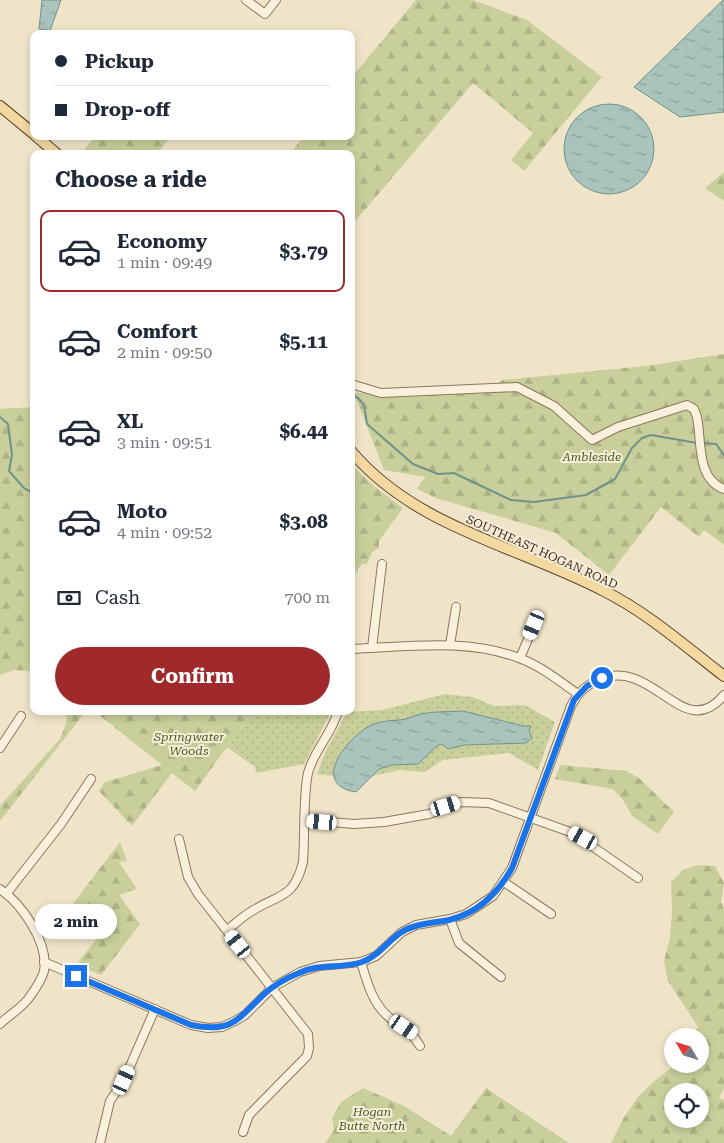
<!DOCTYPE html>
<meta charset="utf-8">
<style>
:root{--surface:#fff;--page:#f2f2f3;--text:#1f2937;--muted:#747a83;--line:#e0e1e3;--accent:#9e2a2b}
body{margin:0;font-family:"Roboto Serif",serif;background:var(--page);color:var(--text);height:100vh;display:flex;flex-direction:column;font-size:19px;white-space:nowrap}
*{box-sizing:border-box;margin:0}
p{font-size:16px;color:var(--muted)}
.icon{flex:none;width:28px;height:28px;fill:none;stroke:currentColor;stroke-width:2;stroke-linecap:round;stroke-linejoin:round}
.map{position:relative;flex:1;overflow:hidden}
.side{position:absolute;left:30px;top:150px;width:325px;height:565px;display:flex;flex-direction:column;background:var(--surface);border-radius:10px;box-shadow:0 2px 8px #0003}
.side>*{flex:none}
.hud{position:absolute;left:30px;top:30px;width:325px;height:110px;border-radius:10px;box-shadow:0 2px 8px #0003;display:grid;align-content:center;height:110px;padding:0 25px;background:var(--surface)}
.needle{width:32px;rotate:308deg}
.controls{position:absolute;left:664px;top:1028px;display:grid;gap:10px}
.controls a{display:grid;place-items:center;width:45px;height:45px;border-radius:50%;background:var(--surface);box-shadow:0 2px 8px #0003;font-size:25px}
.end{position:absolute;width:22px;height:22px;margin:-11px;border:6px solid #1a73e8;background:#fff;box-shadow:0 0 0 2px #fff}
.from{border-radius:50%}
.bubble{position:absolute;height:35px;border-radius:18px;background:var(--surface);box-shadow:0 2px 8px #0003;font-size:16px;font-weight:700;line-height:35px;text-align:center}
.car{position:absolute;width:15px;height:30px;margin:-15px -8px;border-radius:6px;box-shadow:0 0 4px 1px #0007;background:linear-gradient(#fff 24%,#345 0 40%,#fff 0 76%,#345 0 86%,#fff 0)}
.hud b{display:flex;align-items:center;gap:18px;height:48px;font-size:19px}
.hud b+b{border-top:1px solid var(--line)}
.hud i{width:12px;height:12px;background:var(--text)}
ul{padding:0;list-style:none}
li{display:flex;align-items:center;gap:15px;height:82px;margin:0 10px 8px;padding:0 15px;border:2px solid transparent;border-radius:10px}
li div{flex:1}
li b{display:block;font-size:19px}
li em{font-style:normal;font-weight:700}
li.selected{border-color:var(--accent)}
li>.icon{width:45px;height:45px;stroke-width:1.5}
h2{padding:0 25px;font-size:22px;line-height:60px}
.pay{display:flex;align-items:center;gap:12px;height:55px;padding:0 25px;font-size:19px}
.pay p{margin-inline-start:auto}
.button{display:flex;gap:10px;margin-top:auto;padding:10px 25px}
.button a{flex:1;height:58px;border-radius:30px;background:var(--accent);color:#fff;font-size:20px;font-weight:700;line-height:58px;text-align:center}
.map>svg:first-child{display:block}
</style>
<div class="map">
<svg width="724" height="1143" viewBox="0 0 724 1143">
<defs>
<pattern id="green-dots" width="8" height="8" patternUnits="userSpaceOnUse" patternTransform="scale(1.25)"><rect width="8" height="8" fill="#c9cf9b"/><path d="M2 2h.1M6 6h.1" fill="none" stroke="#aeb285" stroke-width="1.8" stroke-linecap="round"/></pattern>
<pattern id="forest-firs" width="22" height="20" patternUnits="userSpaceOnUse" patternTransform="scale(1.25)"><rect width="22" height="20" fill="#c9cf9b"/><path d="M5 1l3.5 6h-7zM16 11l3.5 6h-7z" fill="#aeb285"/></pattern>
<pattern id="water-ripples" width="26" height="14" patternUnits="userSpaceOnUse" patternTransform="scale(1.25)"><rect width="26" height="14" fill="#a9c4bc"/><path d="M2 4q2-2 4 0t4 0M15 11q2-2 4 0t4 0" fill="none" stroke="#8ba098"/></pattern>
</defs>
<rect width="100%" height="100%" fill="#f0e4c8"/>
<g fill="url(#green-dots)">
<path d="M445,694L472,697L495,706L525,705L555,722L538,770L509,753L443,760L425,772L399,770L360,779L317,774L325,753L347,712L382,710Z"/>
<path d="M331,712L304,764L256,773L255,767L227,747L252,713Z"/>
</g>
<g fill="url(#forest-firs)" fill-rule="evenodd">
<path d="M416,0H473L527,20L602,77L524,171L511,160L533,133L473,83L351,226V154H290L304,136H351V78Z"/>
<path d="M95,136H171L157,154H81Z"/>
<path d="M724,172V201L705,188Z"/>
<path d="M724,354V545L704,530L699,537L661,507L609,575L556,533L436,498L417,489L425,477L384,470L354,393L497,386L502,380L645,366Z"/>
<path d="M34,407V671L14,670L0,675V409Z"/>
<path d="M351,464L374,486L403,508L379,541V548L372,552L367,564H362L351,579Z"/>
<path d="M67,711H86L0,821V806L60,739L66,724Z"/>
<path d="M94,711H253L195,791L172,773L132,826L99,791L105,782L162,765Z"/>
<path d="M560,765L627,771L640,779L674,812L658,834L632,816L623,800L613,789L555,779Z"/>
<path d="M120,842L127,861L119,862L137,889L119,895L140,924L101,975L76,965L101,933L69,909Z"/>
<path d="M698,865L715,866L724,883L721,902L724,909V1089L719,1098L724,1100V1143H611L623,1119L638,1097L651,1084L676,1064H700V1036H692L698,1027L668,981L664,961L670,938L672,912L671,882L683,870ZM672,1091H700V1119H672Z"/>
<path d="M363,1088L404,1106L451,1136L486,1088L569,1143H325L334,1130L332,1118L341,1102Z"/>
</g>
<g fill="url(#water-ripples)" stroke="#6f938a">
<path d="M42,0H61L50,31L39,29Z"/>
<path d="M723,0L724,112L680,117L634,87Z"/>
<circle cx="609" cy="149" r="45"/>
<path d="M463,711L523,726H531L529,731L532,738L526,743L464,745L448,749L442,744L438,745L418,764L392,765L379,769L356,792C308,785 349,735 372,725C383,720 394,721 406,719C410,718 413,716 417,715C432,711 448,712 463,711Z"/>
</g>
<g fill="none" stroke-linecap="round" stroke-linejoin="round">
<g stroke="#6f938a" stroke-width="2">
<path d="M351,395L358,398L364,405L367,424L413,464L438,474L454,473L511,500L534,502L586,495L615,479L632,448L642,438L651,435L697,443"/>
<path d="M0,417L8,424L12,455L9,471L24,488L34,494"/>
<path d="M702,443L716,444L724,455"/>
</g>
<g stroke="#8d765c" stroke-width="10">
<g id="minor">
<path d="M246,0L265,14L276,0"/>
<path d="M351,384L381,393L517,387L554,406L592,440L618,427L687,405L694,409L697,417C702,441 696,479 724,489"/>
<path d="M450,645L456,607"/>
<path d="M372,648L382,564"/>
<path d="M351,649C407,647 466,638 519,658C541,666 559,681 578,694"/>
<path d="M520,658L534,625"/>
<path d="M0,748L21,716"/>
<path d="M306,820L354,824L384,822L429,814L461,802L489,803L573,833L638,878"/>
<path d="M179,839L188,877L198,894L308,1034L309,1048L307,1056L249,1115L243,1132"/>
<path d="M504,882L551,914"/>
<path d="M0,889C22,904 49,943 44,971C42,979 36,988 31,995C23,1008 10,1014 0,1024"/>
<path d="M7,893L61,824L91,779"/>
<path d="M450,919L459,943L501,977"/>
<path d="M227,930C235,924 243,916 252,911C279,894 294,899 303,862C305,837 303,795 308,773C314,750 332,734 338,711"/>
<path d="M44,962L191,1025L208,1028L222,1027L235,1021L245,1015L273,987L300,972L319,966L361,962L376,956L402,932L416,925L450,919L466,914L493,896L512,868L571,706C577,694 586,685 598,680C653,655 683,745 724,695"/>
<path d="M361,962C366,978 370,995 381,1009C394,1026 408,1025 420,1046"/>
<path d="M100,1143L110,1101L124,1080L155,1009"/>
</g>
</g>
<g stroke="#5b4430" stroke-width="12">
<g id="major">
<path d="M0,106L34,134"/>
<path d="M36,136L57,154"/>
<path d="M351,451C416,528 518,546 604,591C648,613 685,646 724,676"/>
</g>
</g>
<use href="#minor" stroke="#faf1dc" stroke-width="8"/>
<use href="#major" stroke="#f3d9a0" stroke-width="10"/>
</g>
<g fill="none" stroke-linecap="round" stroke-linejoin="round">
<path stroke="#1a73e8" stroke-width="6" d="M76,976L191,1025C232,1033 237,1020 263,995C273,986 286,978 299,973C319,963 342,969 362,962C380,956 389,938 405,930C419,923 433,923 449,920C478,913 498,893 512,868L574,700L587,686L602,678"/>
</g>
<g text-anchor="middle" stroke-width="4" stroke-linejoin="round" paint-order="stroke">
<g font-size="12" font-style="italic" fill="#4d5a26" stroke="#f7eed8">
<text x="592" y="461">Ambleside</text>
<text x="189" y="741">Springwater<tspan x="189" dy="14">Woods</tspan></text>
<text x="372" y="1116">Hogan<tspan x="372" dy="14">Butte North</tspan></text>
</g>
<g font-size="12" fill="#3d2e20" stroke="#f7eed8">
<text transform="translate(542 552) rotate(24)" y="4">SOUTHEAST HOGAN ROAD</text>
</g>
</g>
</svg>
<div class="controls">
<a><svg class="needle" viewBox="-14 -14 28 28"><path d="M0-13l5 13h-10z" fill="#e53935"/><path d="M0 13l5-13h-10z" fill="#747a83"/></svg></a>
<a><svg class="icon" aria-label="locate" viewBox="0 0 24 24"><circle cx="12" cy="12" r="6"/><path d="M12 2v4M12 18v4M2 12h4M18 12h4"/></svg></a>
</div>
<i class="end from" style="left:602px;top:678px"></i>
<i class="end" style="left:76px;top:976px"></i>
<div class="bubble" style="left:35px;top:904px;width:82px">2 min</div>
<i class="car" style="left:534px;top:625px;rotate:203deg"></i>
<i class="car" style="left:446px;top:806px;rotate:73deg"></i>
<i class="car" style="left:322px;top:822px;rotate:275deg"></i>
<i class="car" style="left:583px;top:838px;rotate:299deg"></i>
<i class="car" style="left:238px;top:944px;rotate:321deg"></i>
<i class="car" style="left:404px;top:1027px;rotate:124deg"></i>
<i class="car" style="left:124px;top:1080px;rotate:24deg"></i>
<div class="hud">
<b><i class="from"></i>Pickup</b>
<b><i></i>Drop-off</b>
</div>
<section class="side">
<h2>Choose a ride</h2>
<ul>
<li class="selected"><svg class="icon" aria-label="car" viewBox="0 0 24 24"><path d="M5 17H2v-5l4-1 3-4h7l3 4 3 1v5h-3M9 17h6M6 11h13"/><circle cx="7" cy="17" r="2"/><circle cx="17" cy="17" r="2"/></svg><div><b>Economy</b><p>1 min · 09:49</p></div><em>$3.79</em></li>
<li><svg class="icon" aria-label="car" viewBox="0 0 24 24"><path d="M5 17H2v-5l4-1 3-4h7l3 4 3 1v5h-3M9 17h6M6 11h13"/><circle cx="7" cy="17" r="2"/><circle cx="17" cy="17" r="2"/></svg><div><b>Comfort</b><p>2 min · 09:50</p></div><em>$5.11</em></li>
<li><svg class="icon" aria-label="car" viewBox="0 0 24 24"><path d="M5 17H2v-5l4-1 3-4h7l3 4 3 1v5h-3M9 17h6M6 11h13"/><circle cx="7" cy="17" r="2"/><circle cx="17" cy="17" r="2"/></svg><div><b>XL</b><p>3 min · 09:51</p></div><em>$6.44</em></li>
<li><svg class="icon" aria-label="car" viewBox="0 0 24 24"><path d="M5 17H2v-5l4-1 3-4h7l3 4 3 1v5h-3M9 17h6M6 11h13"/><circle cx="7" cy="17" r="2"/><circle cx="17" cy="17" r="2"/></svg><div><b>Moto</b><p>4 min · 09:52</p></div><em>$3.08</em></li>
</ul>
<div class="pay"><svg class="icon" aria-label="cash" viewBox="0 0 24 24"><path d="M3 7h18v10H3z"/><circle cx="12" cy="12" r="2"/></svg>Cash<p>700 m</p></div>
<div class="button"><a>Confirm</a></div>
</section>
</div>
